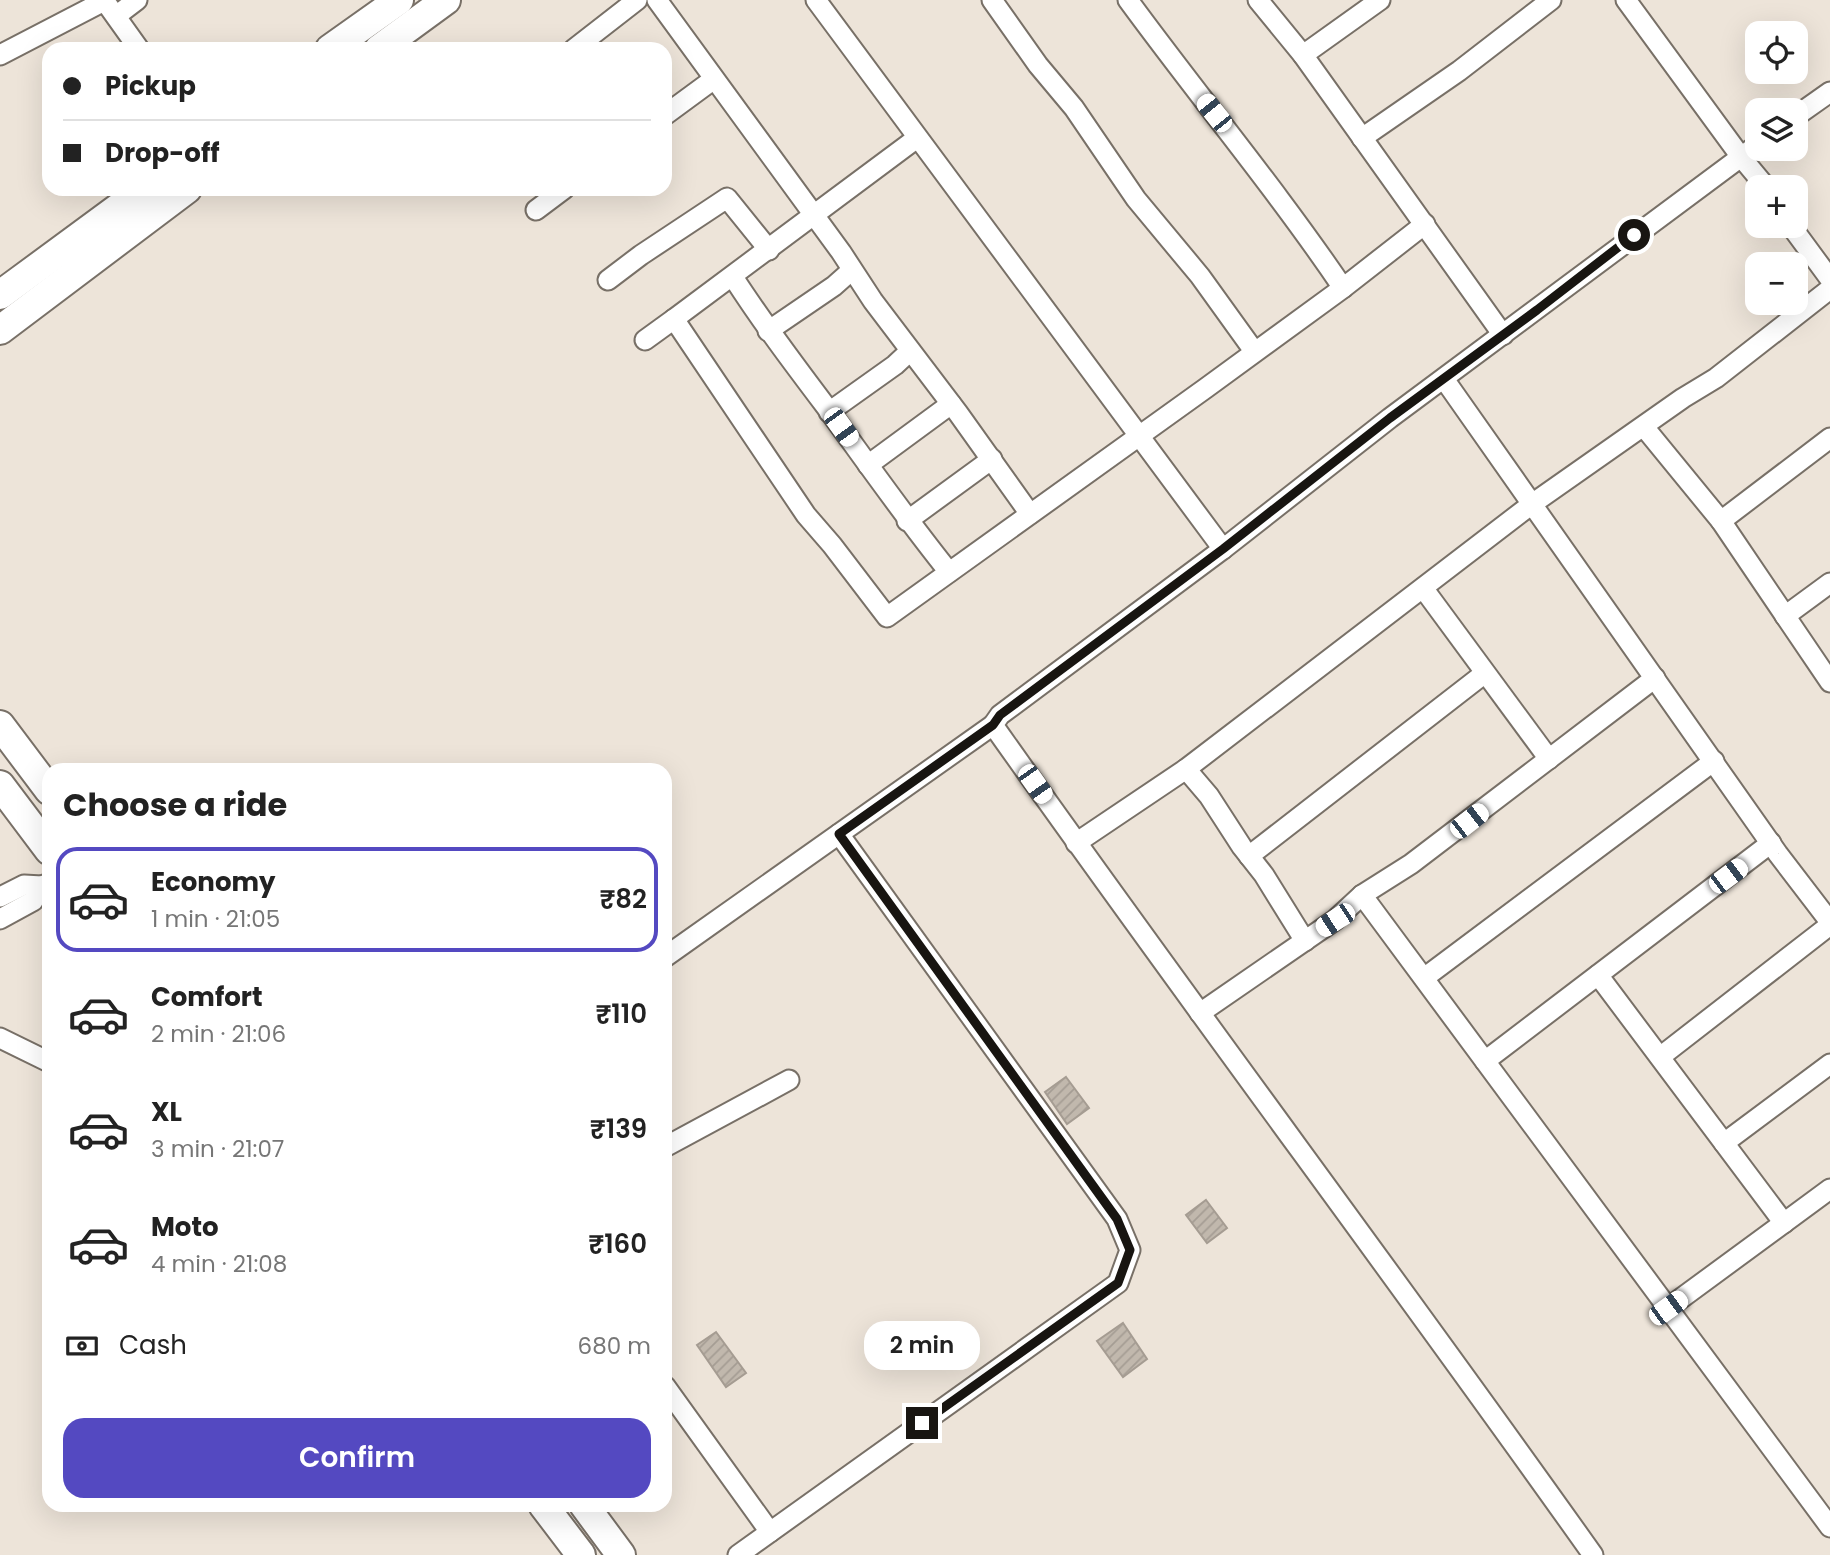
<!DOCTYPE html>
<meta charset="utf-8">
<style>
:root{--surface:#fff;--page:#f6f6f6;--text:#222;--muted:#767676;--line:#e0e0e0;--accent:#5449c1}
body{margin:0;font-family:Poppins,sans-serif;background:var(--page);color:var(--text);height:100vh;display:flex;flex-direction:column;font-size:26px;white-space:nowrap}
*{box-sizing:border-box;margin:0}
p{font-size:23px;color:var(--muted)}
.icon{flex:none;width:38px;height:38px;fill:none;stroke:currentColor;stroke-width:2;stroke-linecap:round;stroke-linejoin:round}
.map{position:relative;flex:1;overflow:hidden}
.details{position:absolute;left:42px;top:763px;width:630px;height:749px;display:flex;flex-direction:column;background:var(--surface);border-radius:21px;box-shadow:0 7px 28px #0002}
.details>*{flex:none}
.guide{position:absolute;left:42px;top:42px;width:630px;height:154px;border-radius:21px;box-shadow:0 7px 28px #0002;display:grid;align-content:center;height:154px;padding:0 21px;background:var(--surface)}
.fabs{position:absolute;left:1745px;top:21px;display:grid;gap:14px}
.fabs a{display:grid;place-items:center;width:63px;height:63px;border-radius:14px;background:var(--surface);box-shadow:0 7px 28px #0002;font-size:35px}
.end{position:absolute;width:32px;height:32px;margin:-16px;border:9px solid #181511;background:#fff;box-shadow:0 0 0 4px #fff}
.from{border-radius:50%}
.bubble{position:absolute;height:49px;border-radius:21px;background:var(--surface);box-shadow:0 7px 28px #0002;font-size:23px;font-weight:600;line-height:49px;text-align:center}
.car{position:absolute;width:21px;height:42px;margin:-21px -10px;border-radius:9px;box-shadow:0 0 5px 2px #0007;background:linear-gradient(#fff 24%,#345 0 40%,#fff 0 76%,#345 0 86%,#fff 0)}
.guide b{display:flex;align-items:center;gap:24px;height:66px;font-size:26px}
.guide b+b{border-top:2px solid var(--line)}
.guide i{width:18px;height:18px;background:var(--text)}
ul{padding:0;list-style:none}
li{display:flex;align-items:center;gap:21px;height:105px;margin:0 14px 10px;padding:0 7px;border:4px solid transparent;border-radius:21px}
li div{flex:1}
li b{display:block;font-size:26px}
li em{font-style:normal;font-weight:600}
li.selected{border-color:var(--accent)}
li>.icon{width:63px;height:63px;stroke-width:1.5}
h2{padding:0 21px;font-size:32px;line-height:84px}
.pay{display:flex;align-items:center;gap:18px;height:77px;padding:0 21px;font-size:26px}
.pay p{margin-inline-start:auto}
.button{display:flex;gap:14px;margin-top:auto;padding:14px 21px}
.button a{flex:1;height:80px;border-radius:21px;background:var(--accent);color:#fff;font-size:28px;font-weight:600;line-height:80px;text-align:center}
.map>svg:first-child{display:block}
</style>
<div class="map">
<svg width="1830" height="1555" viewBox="0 0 1830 1555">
<defs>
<pattern id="building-hatch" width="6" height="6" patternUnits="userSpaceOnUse" patternTransform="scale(1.75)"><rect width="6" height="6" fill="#c1b8ad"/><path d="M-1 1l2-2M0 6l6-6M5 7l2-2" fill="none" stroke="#a59d94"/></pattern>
</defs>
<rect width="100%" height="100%" fill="#ede4d9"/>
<g fill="url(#building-hatch)" stroke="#a59c92" stroke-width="2">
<path d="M1066,1077L1089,1108L1067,1124L1045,1092Z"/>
<path d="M1206,1200L1227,1228L1207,1243L1186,1215Z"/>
<path d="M1123,1323L1147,1359L1123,1377L1097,1341Z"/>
<path d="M716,1332L746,1373L726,1387L697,1345Z"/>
</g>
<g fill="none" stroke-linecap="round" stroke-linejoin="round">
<g stroke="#787067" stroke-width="23">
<g id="street">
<path d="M104,0L139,49"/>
<path d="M657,0L841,252L873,301L958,413L1030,514"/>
<path d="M816,0L1223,549"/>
<path d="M992,0L1038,65L1074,108L1136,199L1200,276L1254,351"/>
<path d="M1128,0C1199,97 1276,189 1343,288"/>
<path d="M1258,0L1303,55L1503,335"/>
<path d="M1626,0L1741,157L1766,187"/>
<path d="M116,16L137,0"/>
<path d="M574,49L637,0"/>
<path d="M0,55L104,1"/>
<path d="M1303,55L1380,0"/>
<path d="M665,115L714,79"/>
<path d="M1796,116L1830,92"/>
<path d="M917,138L674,319L806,515L832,545L887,617L1206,388L1343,288L1425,224"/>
<path d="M1362,138L1459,71L1551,0"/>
<path d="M536,210L564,189"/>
<path d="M1791,226L1830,279"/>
<path d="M733,277C764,325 796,367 830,412C869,466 907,520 949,572"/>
<path d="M608,280L641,255L727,198L769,250"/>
<path d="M768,331L834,286L852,270"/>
<path d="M645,340L674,319"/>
<path d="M1444,379L1778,854L1830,922"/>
<path d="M829,412L895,365L910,351"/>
<path d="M1644,427L1721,521L1830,438"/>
<path d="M868,465L951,404"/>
<path d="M907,521L992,459"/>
<path d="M1721,521L1830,682"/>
<path d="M1423,588L1549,759"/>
<path d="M1785,616L1830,583"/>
<path d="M1186,769L1209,796L1242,847L1264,875L1305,941"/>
<path d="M1076,843L1186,769L1532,504L1683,398L1716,378L1830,289"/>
<path d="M1249,856L1485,673"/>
<path d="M1362,895L1830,1527"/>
<path d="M0,897L24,885L42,886"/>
<path d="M0,919L33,901L42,886L49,883"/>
<path d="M665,957L993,725"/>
<path d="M1598,975L1784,1223"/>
<path d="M1424,978L1714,761"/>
<path d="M1200,1013L1335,920L1362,895L1411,864L1655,678"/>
<path d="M0,1038L49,1062"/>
<path d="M1660,1057L1830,925"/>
<path d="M1485,1061L1771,843"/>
<path d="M1724,1143L1830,1064"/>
<path d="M665,1147L789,1080"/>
<path d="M1668,1308L1830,1189"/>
<path d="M665,1386L770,1532"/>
<path d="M738,1555L1118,1283L1130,1250L1117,1219L839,834"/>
<path d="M1593,1555C1396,1277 1190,1004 993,725L1000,715L1223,549L1390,418L1757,145"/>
</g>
</g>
<g stroke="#787067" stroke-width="32">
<g id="secondary">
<path d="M330,49L399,0"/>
<path d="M379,49L446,0"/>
<path d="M0,295L144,189"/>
<path d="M0,330L187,189"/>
<path d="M0,725L49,790"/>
<path d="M0,785L49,850"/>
<path d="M543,1505L581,1555"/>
<path d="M584,1505L621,1555"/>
</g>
</g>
<use href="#street" stroke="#fff" stroke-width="19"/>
<use href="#secondary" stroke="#fff" stroke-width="28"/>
</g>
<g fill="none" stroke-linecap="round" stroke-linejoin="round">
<path stroke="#181511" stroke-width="9" d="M922,1423L1118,1283L1130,1250L1117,1219L839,834L993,725L1000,715L1223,549L1390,418L1537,310L1634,235"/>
</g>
</svg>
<div class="fabs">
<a><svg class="icon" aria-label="locate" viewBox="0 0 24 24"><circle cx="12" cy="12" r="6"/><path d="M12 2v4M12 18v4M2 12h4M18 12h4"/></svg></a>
<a><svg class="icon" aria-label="layers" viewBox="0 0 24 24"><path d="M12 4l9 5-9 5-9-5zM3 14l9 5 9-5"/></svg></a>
<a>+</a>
<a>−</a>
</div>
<i class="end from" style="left:1634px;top:235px"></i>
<i class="end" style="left:922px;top:1423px"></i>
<div class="bubble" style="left:864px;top:1321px;width:116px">2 min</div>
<i class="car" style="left:1214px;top:113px;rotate:321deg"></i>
<i class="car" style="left:841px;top:427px;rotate:144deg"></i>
<i class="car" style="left:1035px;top:784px;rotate:145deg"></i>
<i class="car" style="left:1469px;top:821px;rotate:52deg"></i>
<i class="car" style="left:1728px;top:876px;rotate:53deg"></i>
<i class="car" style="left:1335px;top:920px;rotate:237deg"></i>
<i class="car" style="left:1668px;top:1308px;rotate:54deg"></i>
<div class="guide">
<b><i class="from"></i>Pickup</b>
<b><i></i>Drop-off</b>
</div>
<section class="details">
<h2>Choose a ride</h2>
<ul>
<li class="selected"><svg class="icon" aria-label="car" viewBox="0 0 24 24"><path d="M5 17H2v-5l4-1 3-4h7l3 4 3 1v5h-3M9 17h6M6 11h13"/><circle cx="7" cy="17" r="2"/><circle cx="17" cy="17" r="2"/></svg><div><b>Economy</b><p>1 min · 21:05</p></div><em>₹82</em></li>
<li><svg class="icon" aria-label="car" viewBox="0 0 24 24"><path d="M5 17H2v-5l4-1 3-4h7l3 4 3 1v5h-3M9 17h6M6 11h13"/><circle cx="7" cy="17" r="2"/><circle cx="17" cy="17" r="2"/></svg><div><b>Comfort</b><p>2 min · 21:06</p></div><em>₹110</em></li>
<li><svg class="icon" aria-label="car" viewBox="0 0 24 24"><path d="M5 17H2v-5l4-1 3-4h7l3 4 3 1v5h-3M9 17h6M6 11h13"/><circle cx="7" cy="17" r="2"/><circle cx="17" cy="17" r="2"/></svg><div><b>XL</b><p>3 min · 21:07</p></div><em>₹139</em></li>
<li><svg class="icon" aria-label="car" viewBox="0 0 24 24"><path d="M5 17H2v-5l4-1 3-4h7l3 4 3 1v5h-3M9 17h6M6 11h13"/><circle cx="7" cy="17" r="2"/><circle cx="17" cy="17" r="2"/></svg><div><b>Moto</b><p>4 min · 21:08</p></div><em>₹160</em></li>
</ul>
<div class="pay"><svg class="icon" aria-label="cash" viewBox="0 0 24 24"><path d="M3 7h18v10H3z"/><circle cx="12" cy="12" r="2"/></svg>Cash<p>680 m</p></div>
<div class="button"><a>Confirm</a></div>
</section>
</div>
